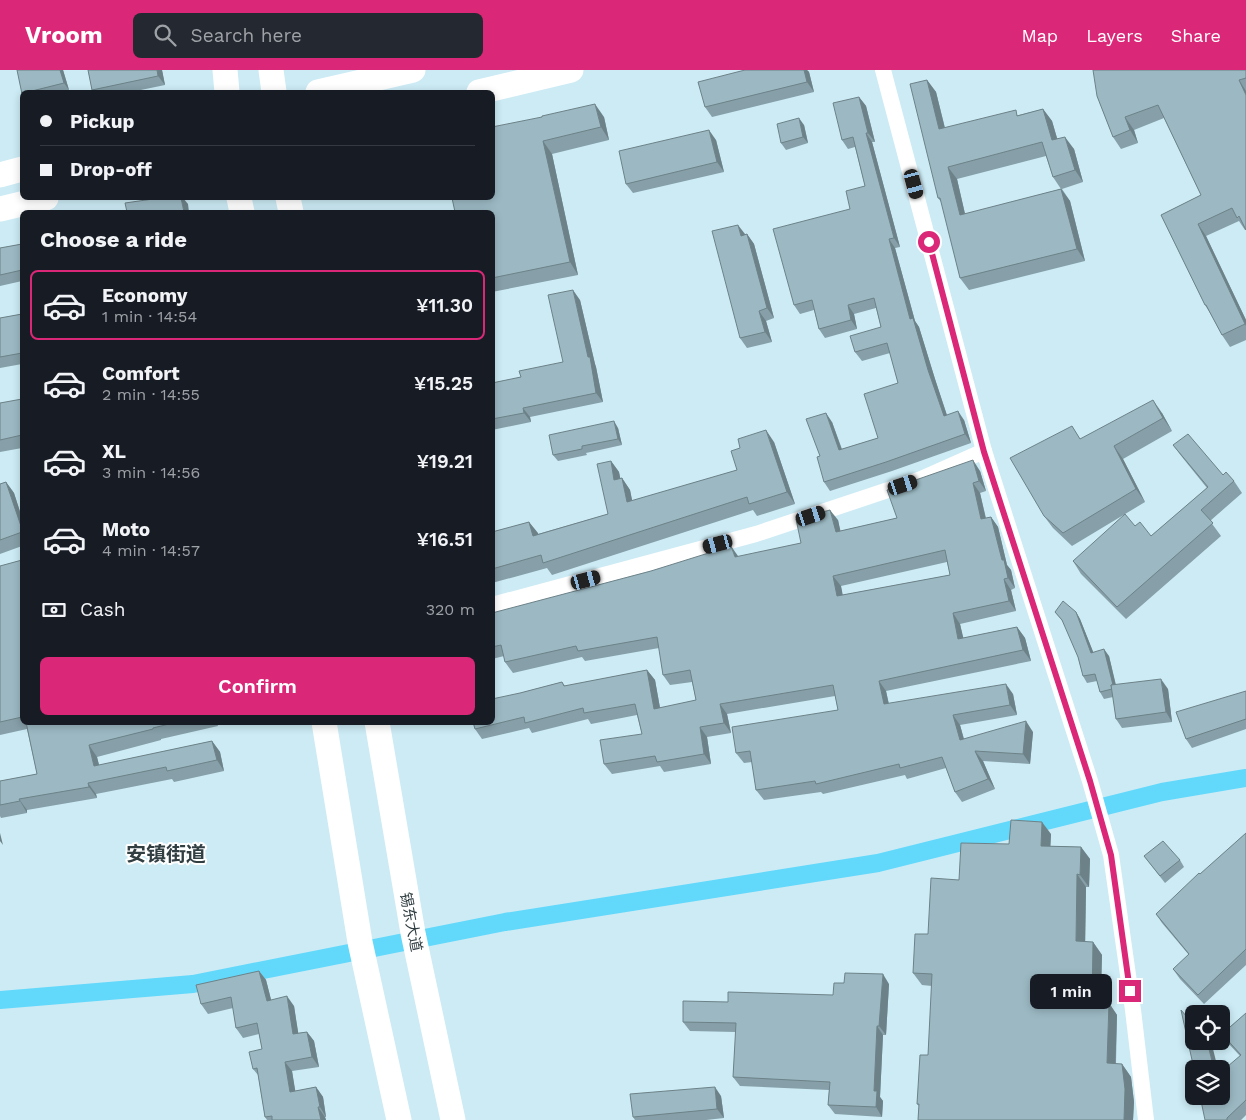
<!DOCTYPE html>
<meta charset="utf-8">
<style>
:root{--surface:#171b24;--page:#242831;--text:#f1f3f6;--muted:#9ea1a6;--line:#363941;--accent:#db2777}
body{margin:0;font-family:"Work Sans","Noto Sans SC",sans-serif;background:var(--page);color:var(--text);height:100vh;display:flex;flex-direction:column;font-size:19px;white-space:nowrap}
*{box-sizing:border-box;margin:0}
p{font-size:16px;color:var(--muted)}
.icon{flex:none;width:28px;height:28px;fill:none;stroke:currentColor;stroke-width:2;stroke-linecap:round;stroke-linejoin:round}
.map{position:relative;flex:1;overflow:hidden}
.details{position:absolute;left:20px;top:140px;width:475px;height:515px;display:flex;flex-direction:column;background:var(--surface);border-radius:8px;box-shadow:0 2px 8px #0003}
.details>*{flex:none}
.banner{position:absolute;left:20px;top:20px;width:475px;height:110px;border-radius:8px;box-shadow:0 2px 8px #0003;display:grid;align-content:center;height:110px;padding:0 20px;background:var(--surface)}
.buttons{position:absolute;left:1185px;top:935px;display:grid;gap:10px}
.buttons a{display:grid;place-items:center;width:45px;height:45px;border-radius:8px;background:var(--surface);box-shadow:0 2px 8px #0003;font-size:25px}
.end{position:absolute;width:22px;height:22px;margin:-11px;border:6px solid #db2777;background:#fff;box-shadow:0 0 0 2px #fff}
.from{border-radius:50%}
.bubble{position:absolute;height:35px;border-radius:8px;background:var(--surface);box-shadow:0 2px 8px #0003;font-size:16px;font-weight:600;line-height:35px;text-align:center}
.car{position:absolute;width:15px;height:30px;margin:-15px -8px;border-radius:6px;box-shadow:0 0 4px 1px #0007;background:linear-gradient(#222 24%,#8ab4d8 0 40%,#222 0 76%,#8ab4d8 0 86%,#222 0)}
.banner b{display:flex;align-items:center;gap:18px;height:48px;font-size:19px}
.banner b+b{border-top:1px solid var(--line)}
.banner i{width:12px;height:12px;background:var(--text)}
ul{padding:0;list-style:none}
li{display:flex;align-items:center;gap:15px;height:70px;margin:0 10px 8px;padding:0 10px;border:2px solid transparent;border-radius:8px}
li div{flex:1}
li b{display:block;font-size:19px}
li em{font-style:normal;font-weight:600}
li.active{border-color:var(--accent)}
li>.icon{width:45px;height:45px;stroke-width:1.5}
h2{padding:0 20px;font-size:22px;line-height:60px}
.pay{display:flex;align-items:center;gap:12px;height:55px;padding:0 20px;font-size:19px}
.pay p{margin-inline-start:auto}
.cta{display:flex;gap:10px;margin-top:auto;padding:10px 20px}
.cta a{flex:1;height:58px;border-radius:8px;background:var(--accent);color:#fff;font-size:20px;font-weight:600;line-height:58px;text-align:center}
header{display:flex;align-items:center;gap:30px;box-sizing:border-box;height:70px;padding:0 25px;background:var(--accent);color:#fff}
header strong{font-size:24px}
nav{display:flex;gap:28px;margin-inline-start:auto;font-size:18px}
.search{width:350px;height:45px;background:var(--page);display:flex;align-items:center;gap:12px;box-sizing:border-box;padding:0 18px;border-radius:8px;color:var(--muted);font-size:19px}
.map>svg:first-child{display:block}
</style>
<header>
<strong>Vroom</strong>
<div class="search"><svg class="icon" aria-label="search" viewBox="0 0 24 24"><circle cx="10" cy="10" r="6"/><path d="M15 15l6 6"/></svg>Search here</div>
<nav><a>Map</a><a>Layers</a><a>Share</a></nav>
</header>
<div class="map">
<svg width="1246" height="1050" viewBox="0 0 1246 1050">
<rect width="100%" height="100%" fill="#ccebf5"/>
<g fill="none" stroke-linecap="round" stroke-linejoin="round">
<path stroke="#62d8fb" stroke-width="18" d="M0,930L193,914L505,852L878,793L1162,722L1246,708"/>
<g stroke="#fff" stroke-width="16">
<path d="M883,0L984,381L1090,711L1111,785L1133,940L1146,1050"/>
<path d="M492,535L756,464L921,409L984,381"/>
</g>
<g stroke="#fff" stroke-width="25">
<path d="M225,0L227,22"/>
<path d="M271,0L274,22"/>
<path d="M318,22L413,0"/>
<path d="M479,22L571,0"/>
<path d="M0,105L22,99"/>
<path d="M239,128L242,142"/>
<path d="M288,128L291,142"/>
<path d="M0,139L46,128"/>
<path d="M324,652L360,872L399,1050"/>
<path d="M377,652L413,863L453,1050"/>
</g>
</g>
<g fill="#869fa8" fill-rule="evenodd">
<path d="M17,0H63L69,20L57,22H22Z"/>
<path d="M88,0H162L165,15L131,22H93L92,20Z"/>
<path d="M745,0H807L809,2L814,22L712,47L705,37Z"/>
<path d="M1246,0V160H1245L1239,151L1206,166L1246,250V270L1230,277L1222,265L1210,243L1205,235L1161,145L1201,125L1164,48L1134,60L1138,73L1121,79L1113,67L1097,26Z"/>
<path d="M927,10L936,22L945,58L1019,45L1043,39L1052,51L1057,68L1074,79L1083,112L1062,119L1070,131L1085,191L969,220L960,208L942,133L938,128ZM1046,86L1053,107L1061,119L965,144L957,109Z"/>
<path d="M859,27L866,36L875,72H872L900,177L895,178L915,251L919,257L935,309L947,345L964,350L971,373L892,401L830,421L824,412L820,386L832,352L842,379L878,368L898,313L890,283L862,291L855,282L881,257L876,238L854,244L857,259L825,268L819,259L814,240L800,244L794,235L850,139L865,116L855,77L848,79L842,70Z"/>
<path d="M604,47L609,70L552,84L578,205L492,222V57Z"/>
<path d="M804,55L808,73L786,80L781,73Z"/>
<path d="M716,70L724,102L633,123L626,114Z"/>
<path d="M747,164L754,174L774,248L766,251L772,272L747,278L740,268L745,165Z"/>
<path d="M22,174V211L0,216V178Z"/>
<path d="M580,230L595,294L596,297L603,332L530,347L531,352L492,360V313L521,307L563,292Z"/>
<path d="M22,244V294L0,298V248Z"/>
<path d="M22,330V378L0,382V333Z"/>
<path d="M1162,343L1172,361L1123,389L1145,432L1072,476L1053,458L1044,446L1072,356L1080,369Z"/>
<path d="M618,358L622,375L586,383L587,385L558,391L553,385Z"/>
<path d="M774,372L795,434L757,446L753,440L552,505L547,498L492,513V462L529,452L538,464L608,444L611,391L619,402L620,408H622L630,420L632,431L737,400Z"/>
<path d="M1173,375L1234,411L1242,423L1210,451L1221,466L1126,549L1081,504L1073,491L1135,456L1151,466L1207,418L1182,387Z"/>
<path d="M980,401L986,421L980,423L986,448L991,447L998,457L1007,495L1011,500L1015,518L1011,520L1016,541L960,554L963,568L1017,557L1025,568L1031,591L886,621L889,634L1013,624L1017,645L960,655L964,669L1033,662L1030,694L983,691L995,719L962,732L955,722L946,698L907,709L905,705L823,724L821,722L764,730L756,720L752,692L744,693L736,683L838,640L835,626L727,644L731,663L707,667L711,694L664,702L660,696L612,704L604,694L642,664L637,645L591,654L588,649L532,663L529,658L482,669L475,659L520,623L562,612L565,616L647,600L655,610L660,638L696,630L692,612L670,615L663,605L659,578L585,591L582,587L513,603L505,592L504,586L492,589V543L801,473L838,450L840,461L897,448ZM947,492L950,505L842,525L841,516Z"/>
<path d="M6,412L14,423L22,448V476L0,484V414Z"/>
<path d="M22,490V652H217L218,656L161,669V670L97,687L99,695L212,671L220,682L224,701L174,712L172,709L96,724L97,728L27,740V743L1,748L0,746V711L37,704L27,659L0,665V496Z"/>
<path d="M1055,542H1076L1080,549L1093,582L1109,586L1116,615L1168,619L1172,652L1122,658L1116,649L1113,627L1104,629L1100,622L1097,611L1087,613L1083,606L1078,587L1064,553Z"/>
<path d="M1246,621V659L1192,678L1186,669Z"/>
<path d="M1246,763V895L1204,934L1180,909L1173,899L1189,885L1162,853L1156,844Z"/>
<path d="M1051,764L1050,776L1081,777L1090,789L1089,817H1086L1085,872H1093L1102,885L1101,932L1109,933L1117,945L1116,994H1122L1131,1007L1134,1032L1133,1050H918L919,1036L917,1034L928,985L932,916L922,915L913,903L928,864L1009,774Z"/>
<path d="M1144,786L1180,790L1184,797L1165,813Z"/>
<path d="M259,901L266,910L271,930L294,936L298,963L307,962L314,971L319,997L292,1001L295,1021L316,1017L323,1027L326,1047H325L326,1050H267L265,1047L258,1005L253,999L262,979L259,964L243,968L236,958L233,938L208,944L201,934Z"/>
<path d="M889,914L886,965H883L880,1027L883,1031L882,1047L835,1044L828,1035L829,1020L740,1016L733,1007L736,962L690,961L683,952L728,932L833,925Z"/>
<path d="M1246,943V1045L1241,1050H1205L1240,986L1228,973L1222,964Z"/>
<path d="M721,1026L724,1048L706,1050H635L633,1047Z"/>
</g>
<g fill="#6d8288">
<path d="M60,0H63L69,20L64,13Z"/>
<path d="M157,0H162L165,15L158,6Z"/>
<path d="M804,0H807L809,2L814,22L807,12Z"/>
<path d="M927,10L936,22L948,71L939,59Z"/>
<path d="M1239,10L1246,21V25Z"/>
<path d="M859,27L866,36L875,72L868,63Z"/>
<path d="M595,34L604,47L609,70L601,57Z"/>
<path d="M1043,39L1052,51L1061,82L1052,70Z"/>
<path d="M1125,47L1134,60L1138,73L1130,60Z"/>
<path d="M799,48L804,55L808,73L803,67Z"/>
<path d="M709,60L716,70L724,102L717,92Z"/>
<path d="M866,63L872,72L900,177L894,168Z"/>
<path d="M1065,67L1074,79L1083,112L1075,100Z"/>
<path d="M543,71L552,84L578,205L570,192Z"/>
<path d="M948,97L957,109L968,157L960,145Z"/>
<path d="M1061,119L1070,131L1085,191L1077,179Z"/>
<path d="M181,128H183L188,134L189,142H184Z"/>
<path d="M1198,154L1206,166L1246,250V256Z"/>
<path d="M738,155L745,164L748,176L741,166Z"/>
<path d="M747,164L754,174L774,248L767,238Z"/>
<path d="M889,169L895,178L915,251L919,257L935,309L950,355L944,346L910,249Z"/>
<path d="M573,220L580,230L595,294L596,297L603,332L596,323Z"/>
<path d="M848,235L854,244L857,259L851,250Z"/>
<path d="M759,241L766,251L772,272L765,262Z"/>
<path d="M1153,330L1162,343L1172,361L1163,348Z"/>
<path d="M523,338L530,347L531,352L524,343Z"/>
<path d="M958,341L964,350L971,373L965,364Z"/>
<path d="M826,343L832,352L845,389L839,380Z"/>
<path d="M614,351L618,358L622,375L618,369Z"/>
<path d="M766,360L774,372L795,434L787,422Z"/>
<path d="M1114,376L1123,389L1145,432L1136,419Z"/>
<path d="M973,390L980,401L986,421L979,411Z"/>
<path d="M611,391L619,402L623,422L614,410Z"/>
<path d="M622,408L630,420L635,444L627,432Z"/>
<path d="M6,412L14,423L22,448V459Z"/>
<path d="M973,413L980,423L988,459L981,449Z"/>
<path d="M830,440L838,450L843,472L836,462Z"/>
<path d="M991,447L998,457L1007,495L1011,500L1015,518L1008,508L1002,490Z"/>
<path d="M529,452L538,463L541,478L533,466Z"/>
<path d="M731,476L738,486L742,498L735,487Z"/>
<path d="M833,506L841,516L845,536L837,526Z"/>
<path d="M1004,509L1011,520L1016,541L1009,531Z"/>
<path d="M1076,542L1080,549L1096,589L1091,583Z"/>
<path d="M953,543L960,554L966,579L958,569Z"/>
<path d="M1017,557L1025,568L1031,591L1023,580Z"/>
<path d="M1104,579L1109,586L1118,625L1113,619Z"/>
<path d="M647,600L655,610L662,649L654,639Z"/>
<path d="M1161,609L1168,619L1172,652L1166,642Z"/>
<path d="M879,611L886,621L891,645L884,634Z"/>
<path d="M1006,614L1013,624L1017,645L1010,635Z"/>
<path d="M720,634L727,644L731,663L724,653Z"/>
<path d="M953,645L960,655L967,681L960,670Z"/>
<path d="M1026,651L1033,662L1030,694L1023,684Z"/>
<path d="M700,657L707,667L711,694L704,684Z"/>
<path d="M212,671L220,682L224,701L217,690Z"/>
<path d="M89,675L97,687L102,707L94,696Z"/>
<path d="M975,681L983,691L995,719L988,709Z"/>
<path d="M88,713L96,724L97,728L89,717Z"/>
<path d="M19,729L27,740V743L20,731Z"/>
<path d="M1042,752L1051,764L1050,788L1041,776Z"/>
<path d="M0,763L3,775L0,771Z"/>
<path d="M1081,777L1090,789L1089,817L1080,805Z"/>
<path d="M1077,804L1086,817L1085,884L1076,871Z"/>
<path d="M1093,872L1102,885L1100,945L1092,932Z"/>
<path d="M259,901L266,910L274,941L267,931Z"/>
<path d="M883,904L889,914L886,965L879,956Z"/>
<path d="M287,926L294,936L300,974L293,964Z"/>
<path d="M1109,933L1117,945L1115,1006L1107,993Z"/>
<path d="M877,956L883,965L880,1027L883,1031L882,1047L876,1037L874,1021Z"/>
<path d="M307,962L314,971L319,997L312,987Z"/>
<path d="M1207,971H1211L1218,999H1214Z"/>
<path d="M285,992L292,1001L297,1031L290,1022Z"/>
<path d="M1122,994L1131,1007L1134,1032L1133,1050H1124Z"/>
<path d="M316,1017L323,1027L326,1047L320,1037Z"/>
<path d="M715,1017L721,1026L724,1048L717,1039Z"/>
<path d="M318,1037L325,1047L326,1050H321Z"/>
</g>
<g fill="#9cb9c3" stroke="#6d8288" fill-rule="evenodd">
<path d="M17,0H60L64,13L28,22H22V24Z"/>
<path d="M88,0H157L158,6L92,20Z"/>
<path d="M745,0H804L807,12L705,37L698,12Z"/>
<path d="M1093,0H1246V8L1239,10L1246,25V160L1239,146L1237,148L1232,138L1198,154L1245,254L1222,265L1206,235H1205L1161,145L1201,125L1158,35L1125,47L1130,60L1113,67L1097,26Z"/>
<path d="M927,10L939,59L1016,40L1017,46L1043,39L1052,70L1065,67L1075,100L1053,107L1042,72L948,97L960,145L1061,119L1077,179L960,208L940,128H938L910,14Z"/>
<path d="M859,27L868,63H866L894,168L889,169L910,249L913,248L928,300L944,346L958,341L965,364L886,392L824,412L817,387L820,386L806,349L826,343L839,380L878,368L864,324L898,313L887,273L855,282L850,266L881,257L874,228L848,235L851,250L819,259L812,230L794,235L773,159L850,139L846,121L865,116L853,67L842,70L833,33Z"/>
<path d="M595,34L601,57L543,71L570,192L492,208V142H455L452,128H492V57L542,47V46Z"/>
<path d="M799,48L803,67L781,73L777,54Z"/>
<path d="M709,60L717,92L626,114L619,81Z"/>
<path d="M160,128H181L184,142H127L125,133Z"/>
<path d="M738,155L741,166L747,164L767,238L759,241L765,262L740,268L712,161Z"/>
<path d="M22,174V200L0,205V178Z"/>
<path d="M573,220L588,287H590L596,323L523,338L524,343L492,349V313L521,307L519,301L563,292L548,225Z"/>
<path d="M22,244V283L0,287V248Z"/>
<path d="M22,329V365L0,370V333Z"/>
<path d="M1153,330L1163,348L1114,376L1136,419L1063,463L1044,446L1010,388L1072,356L1080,369Z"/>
<path d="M614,351L618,369L582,376V379L553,385L549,365Z"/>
<path d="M766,360L787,422L749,434L747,427L543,493L541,485L492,499V462L529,452L533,466L608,444L597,394L611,391L614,410L622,408L627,432L737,400L731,381L740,378L738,369Z"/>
<path d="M1188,364L1223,405L1226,402L1234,411L1201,440L1213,453L1117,537L1073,491L1125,444L1135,456L1140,452L1151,466L1208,417L1173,375Z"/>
<path d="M973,390L979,411L973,413L981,449L991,447L1002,490H1004L1008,508L1004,509L1009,531L953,543L958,569L1017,557L1023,580L879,611L884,634L1006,614L1010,635L953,645L960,670L1026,651L1023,684L975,681L988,709L955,722L942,687L900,698L899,694L816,714L815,711L756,720L750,681L736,683L732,657L838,640L833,615L720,634L724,653L700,657L704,684L657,692L655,686L604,694L600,670L642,664L635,634L584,643L583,638L525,653L524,647L475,659L473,652H492V629L520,623L562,612L564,616L647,600L654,639L696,630L690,600L663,605L657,567L578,581L576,576L505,592L501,575L492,577V543L651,501L731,476L735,487L801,473L796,449L830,440L836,462L897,448L887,420ZM945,480L950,505L837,526L833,506Z"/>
<path d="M6,412L22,459V462L0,470V414Z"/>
<path d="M22,490V647L0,652V496Z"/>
<path d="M1063,531L1076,542L1091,583L1104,579L1113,615H1111L1112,619L1100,622L1095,604L1083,606L1078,587L1062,550L1055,542Z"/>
<path d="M1161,609L1166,642L1116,649L1111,615Z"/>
<path d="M1246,621V649L1186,669L1176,642Z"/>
<path d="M26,652H177L153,658V659L89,675L94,696L212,671L217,690L167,701L166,697L88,713L89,717L19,729L20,731L0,735V711L37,704Z"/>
<path d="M1011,750L1042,752L1041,776L1081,777L1080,805L1077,804L1076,871L1093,872L1092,932L1109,933L1107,993L1122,994L1125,1019L1124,1050H918L919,1034H917L920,985H928L932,904L913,903L915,864H928L931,808L959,810L961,773L1009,774Z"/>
<path d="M1246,763V879L1198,925L1173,899L1189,884L1156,844L1199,803L1200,804Z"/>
<path d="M1163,771L1180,790L1160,806L1144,786Z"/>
<path d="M259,901L267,931L287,926L293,964L307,962L312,987L285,992L290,1022L316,1017L320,1037H318L321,1050H272V1046L265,1047L257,998L253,999L249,982L262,979L257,953L236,958L231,927L201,934L196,915Z"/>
<path d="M845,903L883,904L879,956H877L874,1021H877L876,1037L828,1035L830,1012L733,1007L736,953L683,952V931L728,932V922L833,925L834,913H844Z"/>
<path d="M1181,940L1194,955V971H1207L1214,999H1194Z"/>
<path d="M1246,943V1030L1227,1048V1050H1205L1200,1026H1221V1002L1241,985L1222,964Z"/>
<path d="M715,1017L717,1039L633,1047L630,1024Z"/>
</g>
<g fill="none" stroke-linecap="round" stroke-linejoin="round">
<path stroke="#db2777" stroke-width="6" d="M929,172L984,382L1090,711L1111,785L1130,921"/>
</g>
<g text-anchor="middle" stroke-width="4" stroke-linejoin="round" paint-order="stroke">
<g font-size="15" fill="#313e42" stroke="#fff">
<text transform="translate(411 852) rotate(79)" y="5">锡东大道</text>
</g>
<g font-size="20" font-weight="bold" fill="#313e42" stroke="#fff">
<text x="166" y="791">安镇街道</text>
</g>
</g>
</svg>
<div class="buttons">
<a><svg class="icon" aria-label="locate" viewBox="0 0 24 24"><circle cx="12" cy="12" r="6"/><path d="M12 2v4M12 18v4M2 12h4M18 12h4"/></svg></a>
<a><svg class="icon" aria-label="layers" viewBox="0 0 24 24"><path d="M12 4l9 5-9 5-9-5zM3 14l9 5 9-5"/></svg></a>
</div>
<i class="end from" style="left:929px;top:172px"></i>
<i class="end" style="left:1130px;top:921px"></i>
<div class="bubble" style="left:1030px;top:904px;width:82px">1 min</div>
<i class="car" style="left:914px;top:114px;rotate:165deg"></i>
<i class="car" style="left:903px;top:415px;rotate:72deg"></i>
<i class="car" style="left:811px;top:446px;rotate:72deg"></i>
<i class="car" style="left:718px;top:474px;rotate:255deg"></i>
<i class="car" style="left:586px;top:510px;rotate:75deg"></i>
<div class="banner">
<b><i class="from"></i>Pickup</b>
<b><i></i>Drop-off</b>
</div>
<section class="details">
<h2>Choose a ride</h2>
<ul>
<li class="active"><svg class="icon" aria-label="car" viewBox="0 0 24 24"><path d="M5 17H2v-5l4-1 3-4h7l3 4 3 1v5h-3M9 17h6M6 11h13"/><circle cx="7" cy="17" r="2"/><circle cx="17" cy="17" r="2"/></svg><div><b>Economy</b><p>1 min · 14:54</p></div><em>¥11.30</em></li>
<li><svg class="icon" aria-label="car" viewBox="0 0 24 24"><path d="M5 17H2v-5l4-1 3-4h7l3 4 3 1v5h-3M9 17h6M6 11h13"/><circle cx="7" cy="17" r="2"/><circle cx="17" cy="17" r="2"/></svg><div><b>Comfort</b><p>2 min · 14:55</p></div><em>¥15.25</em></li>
<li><svg class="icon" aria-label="car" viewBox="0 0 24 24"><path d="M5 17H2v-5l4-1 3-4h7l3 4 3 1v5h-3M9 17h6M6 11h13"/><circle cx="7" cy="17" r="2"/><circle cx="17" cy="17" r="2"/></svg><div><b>XL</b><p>3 min · 14:56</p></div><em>¥19.21</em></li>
<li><svg class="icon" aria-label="car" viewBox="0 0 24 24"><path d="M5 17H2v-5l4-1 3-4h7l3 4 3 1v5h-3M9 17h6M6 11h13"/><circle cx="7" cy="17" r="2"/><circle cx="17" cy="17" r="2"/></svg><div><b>Moto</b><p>4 min · 14:57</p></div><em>¥16.51</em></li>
</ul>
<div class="pay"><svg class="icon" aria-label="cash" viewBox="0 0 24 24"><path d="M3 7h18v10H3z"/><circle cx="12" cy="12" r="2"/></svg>Cash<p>320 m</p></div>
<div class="cta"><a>Confirm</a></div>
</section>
</div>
